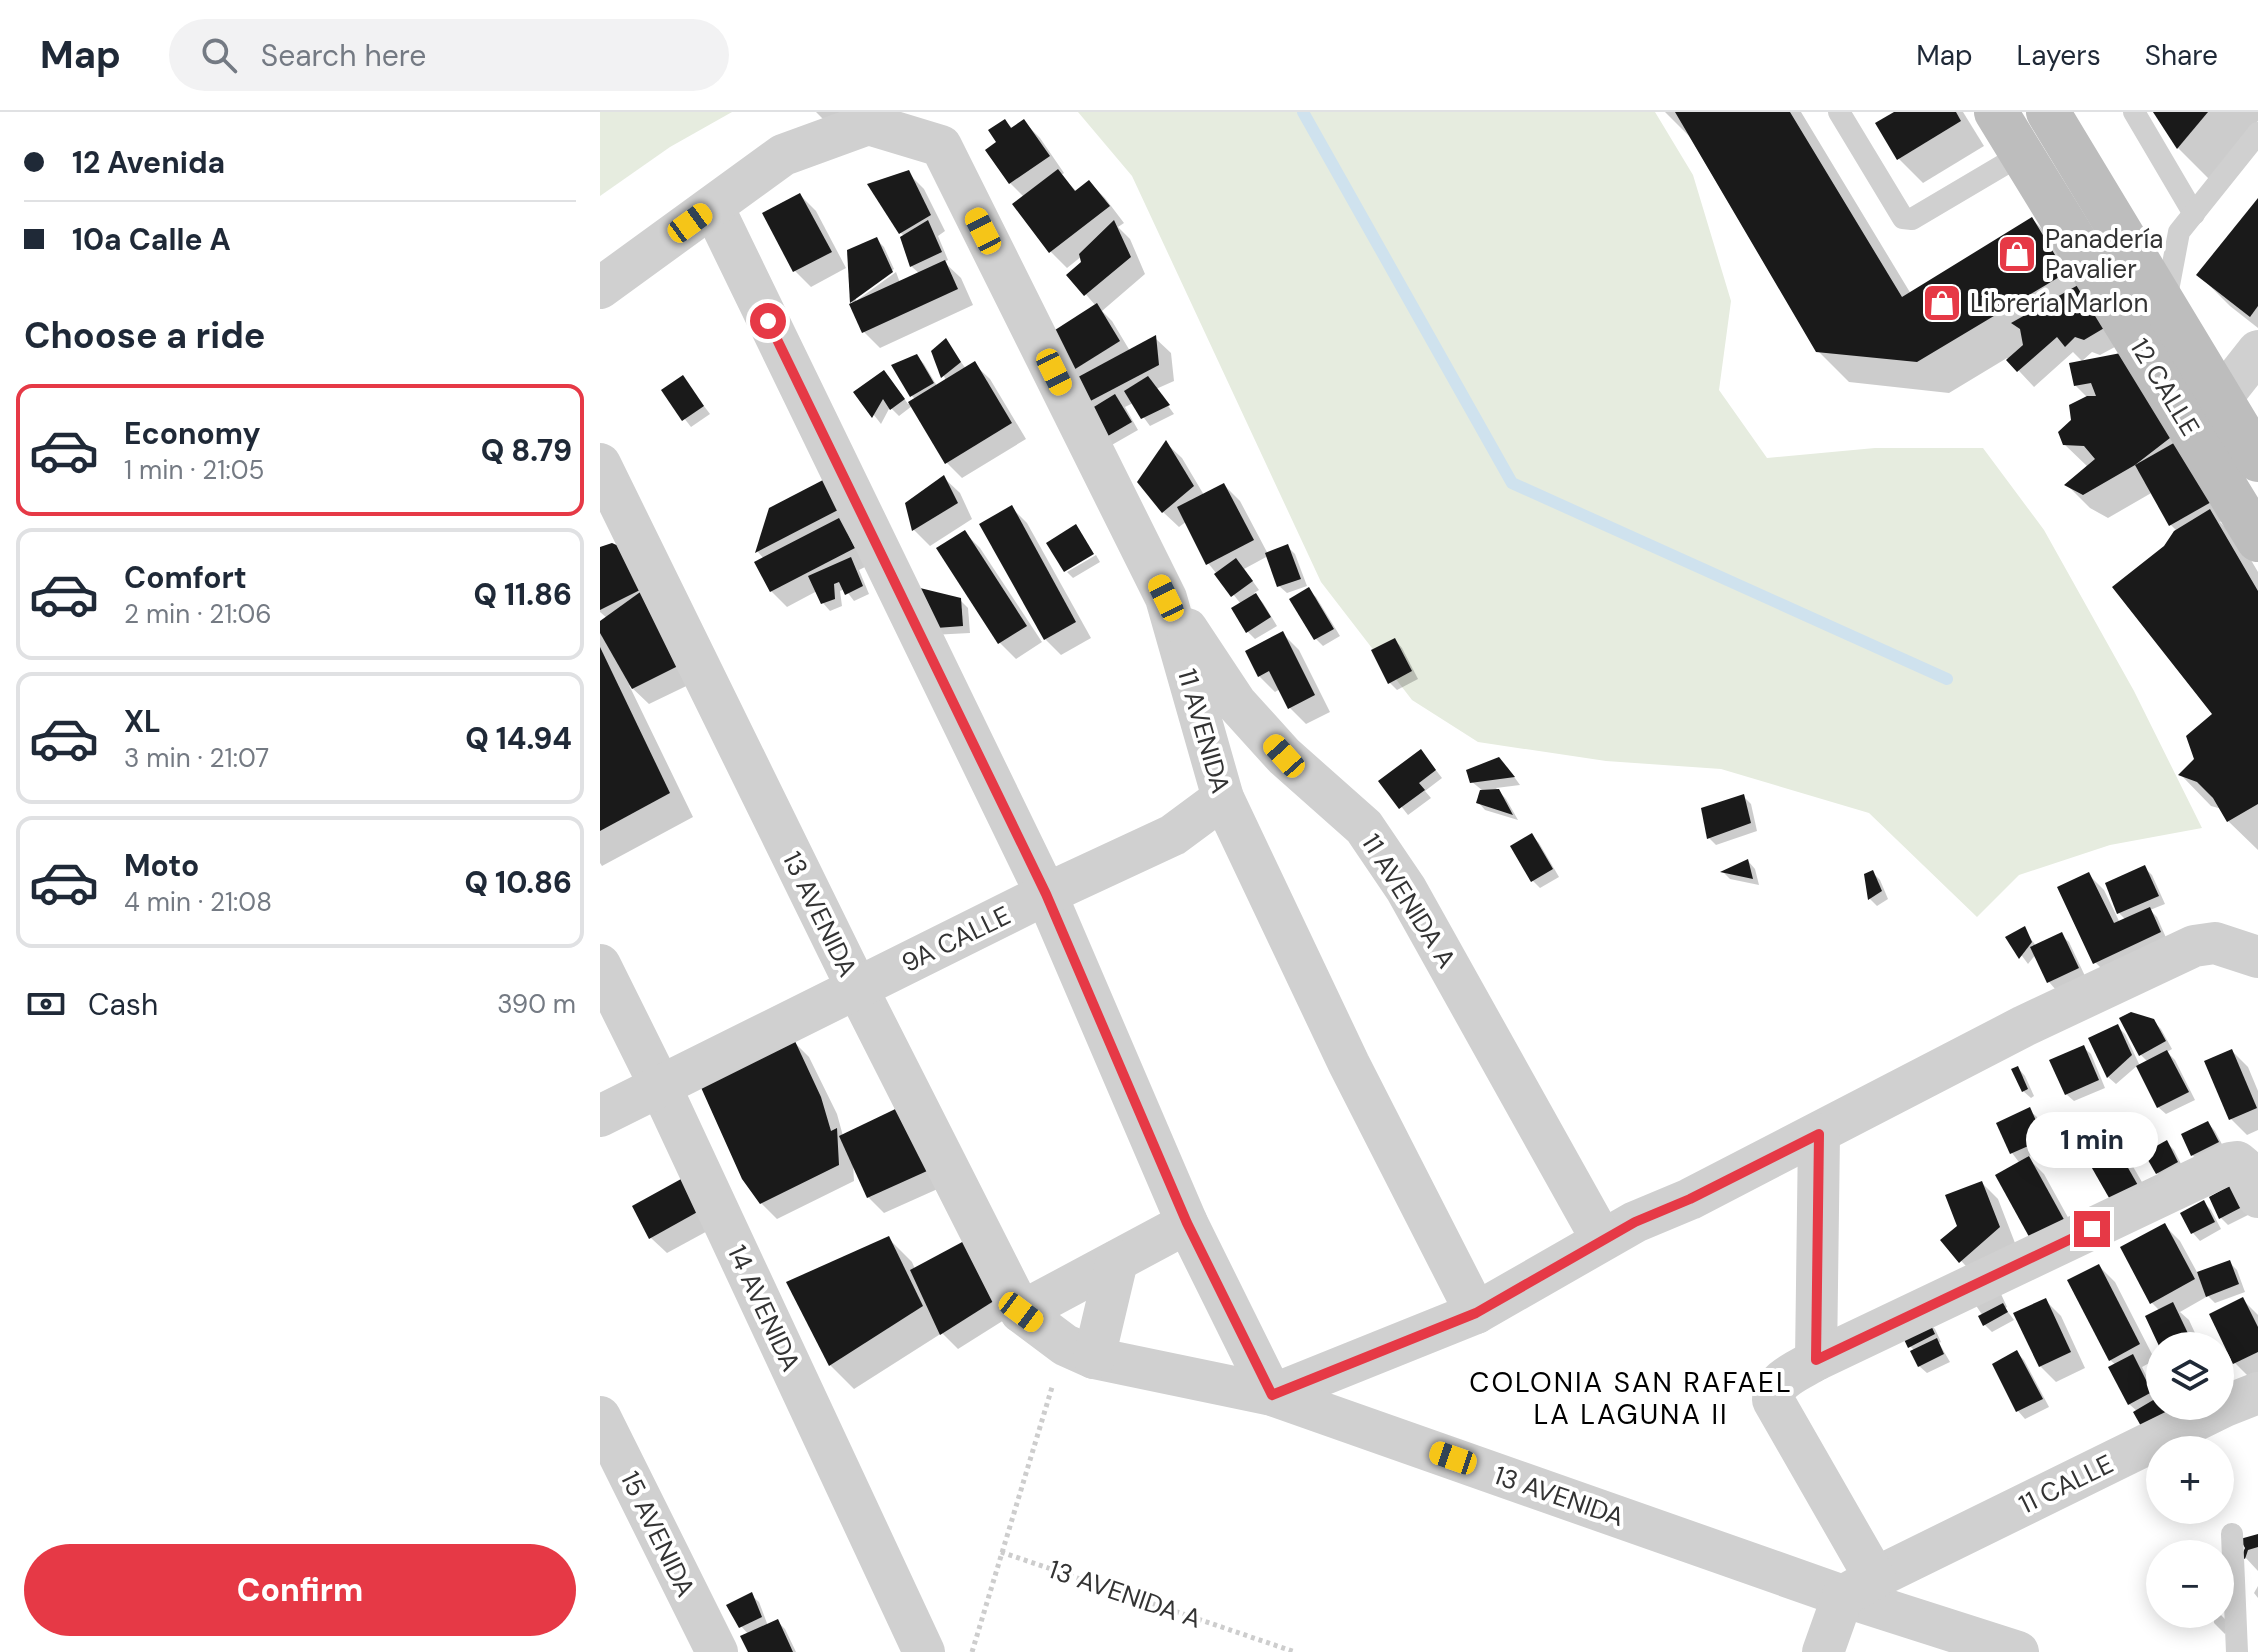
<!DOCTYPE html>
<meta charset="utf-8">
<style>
:root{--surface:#fff;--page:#f2f2f3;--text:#1f2937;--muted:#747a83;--line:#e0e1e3;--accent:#e63946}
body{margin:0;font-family:"DM Sans",sans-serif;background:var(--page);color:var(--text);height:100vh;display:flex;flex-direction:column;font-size:30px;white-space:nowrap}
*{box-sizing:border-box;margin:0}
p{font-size:26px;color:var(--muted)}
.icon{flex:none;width:44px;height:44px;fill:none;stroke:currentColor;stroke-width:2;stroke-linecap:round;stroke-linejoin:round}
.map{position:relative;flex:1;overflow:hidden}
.panel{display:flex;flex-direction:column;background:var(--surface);width:600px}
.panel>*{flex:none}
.guide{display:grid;align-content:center;height:176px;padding:0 24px;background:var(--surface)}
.controls{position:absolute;left:1546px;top:1220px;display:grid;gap:16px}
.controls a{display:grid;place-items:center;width:88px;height:88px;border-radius:50%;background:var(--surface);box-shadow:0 4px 20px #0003;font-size:40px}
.end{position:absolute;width:36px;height:36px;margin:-18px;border:10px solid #e63946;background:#fff;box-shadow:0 0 0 4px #fff}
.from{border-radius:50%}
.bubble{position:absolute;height:56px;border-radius:28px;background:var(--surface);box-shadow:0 4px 20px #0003;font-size:26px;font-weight:800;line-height:56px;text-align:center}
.car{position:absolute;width:24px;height:48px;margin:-24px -12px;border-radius:10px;box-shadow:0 0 6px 2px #0007;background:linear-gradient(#f5c518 24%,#345 0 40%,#f5c518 0 76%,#345 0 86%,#f5c518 0)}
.guide b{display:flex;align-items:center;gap:28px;height:76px;font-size:30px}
.guide b+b{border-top:2px solid var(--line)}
.guide i{width:20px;height:20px;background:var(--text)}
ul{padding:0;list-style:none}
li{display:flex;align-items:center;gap:24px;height:132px;margin:0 16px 12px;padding:0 8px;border:4px solid var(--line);border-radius:16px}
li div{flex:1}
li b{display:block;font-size:30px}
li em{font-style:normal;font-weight:800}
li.active{border-color:var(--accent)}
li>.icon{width:72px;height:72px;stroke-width:1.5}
h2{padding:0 24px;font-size:36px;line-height:96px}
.pay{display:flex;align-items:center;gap:20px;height:88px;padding:0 24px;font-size:30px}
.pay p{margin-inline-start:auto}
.primary-button{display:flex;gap:16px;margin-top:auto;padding:16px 24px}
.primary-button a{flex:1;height:92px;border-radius:48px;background:var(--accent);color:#fff;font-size:32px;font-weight:800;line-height:92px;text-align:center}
header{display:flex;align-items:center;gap:48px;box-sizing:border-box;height:112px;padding:0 40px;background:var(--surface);border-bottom:2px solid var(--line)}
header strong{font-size:38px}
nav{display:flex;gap:44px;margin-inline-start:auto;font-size:28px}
.search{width:560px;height:72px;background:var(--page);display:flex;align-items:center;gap:20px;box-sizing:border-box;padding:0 28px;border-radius:44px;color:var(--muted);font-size:30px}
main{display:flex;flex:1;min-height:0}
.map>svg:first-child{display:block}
</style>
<header>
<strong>Map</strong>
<div class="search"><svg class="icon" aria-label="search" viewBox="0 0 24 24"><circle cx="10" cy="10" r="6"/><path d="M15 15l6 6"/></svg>Search here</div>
<nav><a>Map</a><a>Layers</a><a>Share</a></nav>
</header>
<main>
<section class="panel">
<div class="guide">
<b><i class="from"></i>12 Avenida</b>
<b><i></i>10a Calle A</b>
</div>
<h2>Choose a ride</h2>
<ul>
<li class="active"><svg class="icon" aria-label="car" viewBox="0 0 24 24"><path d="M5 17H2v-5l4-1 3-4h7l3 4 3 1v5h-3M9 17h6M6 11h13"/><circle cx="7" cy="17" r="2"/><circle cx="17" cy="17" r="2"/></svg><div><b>Economy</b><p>1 min · 21:05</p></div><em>Q 8.79</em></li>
<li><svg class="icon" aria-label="car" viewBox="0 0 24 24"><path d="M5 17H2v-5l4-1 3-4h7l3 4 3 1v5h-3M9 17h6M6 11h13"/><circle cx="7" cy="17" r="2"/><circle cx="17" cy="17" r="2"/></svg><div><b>Comfort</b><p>2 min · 21:06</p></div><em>Q 11.86</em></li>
<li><svg class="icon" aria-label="car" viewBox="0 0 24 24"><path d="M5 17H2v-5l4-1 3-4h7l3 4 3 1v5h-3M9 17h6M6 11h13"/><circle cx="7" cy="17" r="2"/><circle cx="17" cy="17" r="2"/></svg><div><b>XL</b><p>3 min · 21:07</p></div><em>Q 14.94</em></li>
<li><svg class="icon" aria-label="car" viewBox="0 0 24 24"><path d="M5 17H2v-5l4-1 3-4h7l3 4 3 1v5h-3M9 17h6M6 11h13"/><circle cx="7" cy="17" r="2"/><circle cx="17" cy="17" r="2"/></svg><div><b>Moto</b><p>4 min · 21:08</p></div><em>Q 10.86</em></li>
</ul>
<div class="pay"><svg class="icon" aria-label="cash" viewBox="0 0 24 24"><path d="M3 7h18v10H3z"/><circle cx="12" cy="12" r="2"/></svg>Cash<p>390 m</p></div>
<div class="primary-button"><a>Confirm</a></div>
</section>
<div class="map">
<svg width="1658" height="1540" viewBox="0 0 1658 1540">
<rect width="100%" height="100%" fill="#fff"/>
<g fill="#e6ecdf">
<path d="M0,0H132L70,35L0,84Z"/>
<path d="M478,0H1055L1093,63L1131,189L1119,278L1167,346L1275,336H1383L1444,418L1534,579L1602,716L1510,733L1419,763L1377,805L1269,701L1121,657L1006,649L878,630L812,588L721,470L532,64Z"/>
</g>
<g fill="#0003">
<path d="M216,0H252L225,9Z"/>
<path d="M1065,0H1201L1311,182L1432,107L1463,138L1526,229L1500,243L1492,240L1482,249L1473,240L1434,275L1407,246L1349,281L1249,270L1217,238L1089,24Z"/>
<path d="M1298,0H1363L1384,34L1323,71L1299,47Z"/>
<path d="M1555,0H1658V9L1609,67L1578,36Z"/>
<path d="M405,9L413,17L424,10L440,26L464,61L461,63L477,80L489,70L505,86L524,111L518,115L530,127L545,162L502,199L512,209L530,239L555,226L571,241L574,269L556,277L574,302L550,314L533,291L525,295L538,318L510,334L465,263L496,194L469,163L483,151L482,144L467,156L451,140L414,92L424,85L410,71L398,31Z"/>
<path d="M308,61L324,77L345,119L338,124L348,148L344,150L361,166L373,193L280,236L264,220L251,193L254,192L252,190L249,140L277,128L284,135L294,157L256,184V189L296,160L300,171L320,162L311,154L305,125L300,120Z"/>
<path d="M200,83L216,99L246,156L211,175L195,159L165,102Z"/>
<path d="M1658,89V216L1630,194L1599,163Z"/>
<path d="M346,229L366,257L374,252L390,267L426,327L362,366L346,350L312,294L299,304L290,295L281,312L256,280L291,268L308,292L316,288L311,283L317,244L324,252L337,274L346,269L334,239Z"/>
<path d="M1526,242L1627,405L1620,410L1641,431L1658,460V738L1628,709L1622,697L1611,694L1581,663L1596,647L1615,603L1565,435L1578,420L1571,413L1553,380L1508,406L1490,396L1467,373L1488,355L1464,332L1474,309L1488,286L1475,273Z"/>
<path d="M82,265L110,302L91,315L63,279Z"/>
<path d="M566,331L582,346L604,383L624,373L640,389L668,442L688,435L695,442L707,474L687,481L679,474L668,444L644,457L659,478L654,481L663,491L677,514L655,527L648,520L641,492L608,451L587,409L579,415L563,400Z"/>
<path d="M344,366L360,381L372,407L330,434L314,418L307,392Z"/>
<path d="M223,370L269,453L259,458L269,482L254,489L245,477L240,479L242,494L230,499L223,491L217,479L187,495L171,479L164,447L158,440L171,397Z"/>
<path d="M412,396L427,411L491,526L461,543L445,527Z"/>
<path d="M364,420L380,436L442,530L416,547L400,531L339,437Z"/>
<path d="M12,434L103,566L49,592L29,573L93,705L2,754L0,751V511L7,506L0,500V437Z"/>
<path d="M496,443L500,450L473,466L467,460Z"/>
<path d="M708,478L716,485L740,524L723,534L716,527Z"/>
<path d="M360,488L368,496L370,521L332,523Z"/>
<path d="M683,522L699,538L730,600L706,612L690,596L680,577L675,580L659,564Z"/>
<path d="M795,528L802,536L818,567L797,578L789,570Z"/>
<path d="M821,639L842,666L825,679L831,686L808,703L781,669Z"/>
<path d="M907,655L920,673L896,676L906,687L918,708L885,698L878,690L882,678L872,670Z"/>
<path d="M1143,684L1151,692L1157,719L1116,733L1109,726Z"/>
<path d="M932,724L939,731L959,765L940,776L932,768Z"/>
<path d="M1148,749L1155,757L1159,773L1130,767L1123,760Z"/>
<path d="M1545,756L1552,763L1565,792L1550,798L1557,805L1567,828L1511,866L1495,850L1488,762L1504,778L1520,811L1526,808L1519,801Z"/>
<path d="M1272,760L1280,768L1288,787L1277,794L1270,787L1266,763Z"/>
<path d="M1424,817L1436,834L1461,823L1469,830L1485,864L1456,878L1449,870L1436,842L1428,852L1408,825Z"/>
<path d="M1553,909L1561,917L1572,937L1567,940L1575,948L1595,988L1566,1002L1558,995L1538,953L1516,972L1508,965L1490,927L1517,914L1525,922L1540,954L1548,950L1541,943Z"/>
<path d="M193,929L209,945L237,1002L243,1024L312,991L351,1071L284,1101L268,1085L253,1051L254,1069L177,1107L161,1091Z"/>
<path d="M1483,935L1491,942L1505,976L1474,989L1466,982Z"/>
<path d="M1632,939L1648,955L1658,979V1018L1647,1023L1631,1007L1607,950Z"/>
<path d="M1418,956L1425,964L1434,984L1431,986L1423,979Z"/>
<path d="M1429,998L1437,1005L1450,1035L1427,1045L1444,1062L1486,1138L1412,1041Z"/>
<path d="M1496,1002L1512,1018L1554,1091L1530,1106Z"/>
<path d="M1608,1011L1615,1019L1625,1038L1600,1050L1592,1043Z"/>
<path d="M1567,1031L1574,1038L1584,1058L1565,1069L1557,1061Z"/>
<path d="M91,1064L124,1110L67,1141L51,1126Z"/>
<path d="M1382,1071L1398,1087L1415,1131L1376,1165L1342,1128L1359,1114Z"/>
<path d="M1633,1075L1650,1102L1628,1113L1621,1106Z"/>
<path d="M1603,1090L1611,1098L1621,1117L1600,1129L1593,1121L1582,1102Z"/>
<path d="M1564,1113L1580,1129L1598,1162L1629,1150L1637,1158L1645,1180L1615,1191L1608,1184L1580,1200L1589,1208L1601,1234H1561L1560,1199L1552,1191Z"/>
<path d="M288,1126L312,1150L315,1157L423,1196L358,1237L342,1221L254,1277L230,1253Z"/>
<path d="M1499,1154L1515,1170L1555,1248L1542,1255L1558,1288L1560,1286V1294H1575L1589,1319L1537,1299L1529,1292L1516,1253L1510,1248Z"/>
<path d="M1401,1182L1407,1195L1405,1196L1414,1208L1392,1220L1385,1213L1383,1204L1371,1186Z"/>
<path d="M1445,1188L1461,1204L1485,1256L1456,1270L1440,1254Z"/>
<path d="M1643,1188L1658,1203V1263L1651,1267L1635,1251Z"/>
<path d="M1328,1210L1335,1217L1341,1230L1339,1231L1350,1250L1327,1261L1319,1254L1315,1239L1310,1234Z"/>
<path d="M1417,1241L1424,1248L1449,1295L1425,1307L1418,1299L1394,1252Z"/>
<path d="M1658,1424V1459L1644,1444L1647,1436Z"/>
<path d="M1620,1444L1625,1446L1624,1477L1620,1478V1466L1623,1470L1624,1460L1620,1456Z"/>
<path d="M1658,1474V1486L1654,1481Z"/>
<path d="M151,1483L159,1490L168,1514L178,1510L185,1517L196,1540H150L149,1523L141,1514Z"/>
<path d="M1616,1502H1620L1630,1512L1625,1522L1614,1511V1506H1618Z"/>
</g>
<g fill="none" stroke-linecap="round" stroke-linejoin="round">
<path stroke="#cfe2ee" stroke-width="12" d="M703,0L912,371L1347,567"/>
</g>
<g fill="#1a1a1a">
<path d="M1075,0H1190L1302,185L1432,105L1466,161L1317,250L1216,240Z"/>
<path d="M1294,0H1356L1361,9L1297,48L1275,11Z"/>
<path d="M1553,0H1608L1577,37Z"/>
<path d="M405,7L411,16L424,7L450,44L409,72L385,38L396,30L388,18Z"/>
<path d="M458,57L475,79L489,68L510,94L449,141L412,92Z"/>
<path d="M309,58L331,103L299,122L267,72Z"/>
<path d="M200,81L232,140L193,160L162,101Z"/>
<path d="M1658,86V194L1650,205L1596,163Z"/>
<path d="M328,108L342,140L310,155L300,125Z"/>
<path d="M514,108L531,145L484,184L466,163L481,150L479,142Z"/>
<path d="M277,125L293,160L250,191L247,138Z"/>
<path d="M345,148L358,177L262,221L249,192Z"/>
<path d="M1487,168L1511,212L1484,228L1475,225L1465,235L1457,225L1417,260L1406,248L1423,233L1420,217L1411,211Z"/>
<path d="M497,191L520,229L464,264L441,227Z"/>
<path d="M556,223L559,253L479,295L467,271Z"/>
<path d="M346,226L361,250L341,266L331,239Z"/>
<path d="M1526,240L1579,319L1535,353L1483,383L1464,373L1495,347L1484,334L1463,333L1458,320L1471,308L1469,293L1487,284H1496L1491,271L1474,274L1469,251Z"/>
<path d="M317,242L334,271L310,285L291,253Z"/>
<path d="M375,249L412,311L345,352L308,290Z"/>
<path d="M284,258L305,287L290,298L283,287L272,306L253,280Z"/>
<path d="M83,263L104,294L82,309L61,278Z"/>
<path d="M548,264L570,293L541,307L524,279Z"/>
<path d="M515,282L532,310L501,328L484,301Z"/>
<path d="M566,328L594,374L562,401L537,370Z"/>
<path d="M1579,328L1613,389L1569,414L1535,353Z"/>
<path d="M344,363L358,391L312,419L305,391Z"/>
<path d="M223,368L238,398L155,441L169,396Z"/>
<path d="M624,371L654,428L606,453L577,395Z"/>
<path d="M412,393L476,510L444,528L379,412Z"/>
<path d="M1610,397L1658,479V692L1627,710L1613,686L1597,670L1578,663L1594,647L1586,624L1612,602L1512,475L1564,434L1574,419Z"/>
<path d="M239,406L255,436L170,480L154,450Z"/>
<path d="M476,412L494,442L464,460L446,431Z"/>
<path d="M365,418L427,514L398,532L336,436Z"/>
<path d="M12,431L34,441L50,473L0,498V435Z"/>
<path d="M688,432L701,467L677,475L665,441Z"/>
<path d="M251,445L263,474L245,483L239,470L234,472L235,487L221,492L208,464Z"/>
<path d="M636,446L653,469L631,485L614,462Z"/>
<path d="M50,473L88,549L32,577L0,521V509Z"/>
<path d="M709,475L734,517L714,528L689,487Z"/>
<path d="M320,476L361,486L363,514L323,517Z"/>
<path d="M656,481L671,505L646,521L631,496Z"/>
<path d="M683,519L715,583L688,597L669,559L658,565L645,539Z"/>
<path d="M795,526L812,559L788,572L771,538Z"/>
<path d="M0,535L70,681L0,719Z"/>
<path d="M821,637L836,658L819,671L825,678L799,697L778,669Z"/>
<path d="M899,645L915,665L870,671L866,658Z"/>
<path d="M899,677L913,703L876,691L880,678Z"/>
<path d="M1144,682L1151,711L1107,727L1101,696Z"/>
<path d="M932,721L953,757L931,770L910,734Z"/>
<path d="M1148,747L1153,767L1120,760Z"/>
<path d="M1545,753L1559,784L1517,802L1505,771Z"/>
<path d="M1273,758L1282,779L1268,788L1264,762Z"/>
<path d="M1489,760L1514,811L1550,795L1561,820L1493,852L1457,775Z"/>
<path d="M1425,814L1432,830L1419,847L1405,825Z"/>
<path d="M1462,820L1479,856L1447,871L1430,835Z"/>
<path d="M1531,900L1554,907L1566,929L1539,944L1519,906Z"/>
<path d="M1518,912L1532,943L1507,966L1488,926Z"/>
<path d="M194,927L221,985L231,1019L237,1016L239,1053L160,1092L142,1067L99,971Z"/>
<path d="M1484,933L1499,968L1465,983L1449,948Z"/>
<path d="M1632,937L1657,996L1629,1008L1604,949Z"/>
<path d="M1567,938L1589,980L1557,996L1536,954Z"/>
<path d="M1418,954L1428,977L1422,980L1411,957Z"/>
<path d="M312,989L336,1055L267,1086L239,1024Z"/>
<path d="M1430,995L1444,1027L1410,1042L1396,1011Z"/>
<path d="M1496,1000L1539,1075L1512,1091L1465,1009Z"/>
<path d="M1608,1009L1619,1030L1591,1044L1581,1022Z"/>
<path d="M1567,1028L1578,1050L1556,1062L1544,1041Z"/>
<path d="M1429,1044L1472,1122L1438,1141L1395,1063Z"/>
<path d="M92,1061L110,1093L49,1127L32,1094Z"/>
<path d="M1382,1069L1400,1115L1359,1151L1340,1128L1357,1114L1345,1083Z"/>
<path d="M1633,1072L1644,1094L1619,1107L1609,1085Z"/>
<path d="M1604,1088L1615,1110L1591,1122L1580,1101Z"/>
<path d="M1565,1111L1595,1167L1550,1192L1520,1135Z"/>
<path d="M379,1121L408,1180L340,1223L310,1158Z"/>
<path d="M289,1124L323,1194L229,1254L186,1170Z"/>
<path d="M1630,1148L1639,1172L1606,1185L1597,1160Z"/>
<path d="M1499,1152L1540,1232L1509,1249L1467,1168Z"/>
<path d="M1643,1185L1658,1215V1240L1633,1252L1609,1202Z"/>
<path d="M1446,1186L1471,1240L1439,1255L1413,1201Z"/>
<path d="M1573,1190L1594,1234H1559L1545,1204Z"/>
<path d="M1403,1191L1408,1200L1383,1214L1378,1204Z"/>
<path d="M1328,1207L1335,1222L1308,1236L1301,1221Z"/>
<path d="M1337,1226L1344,1242L1318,1255L1310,1239Z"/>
<path d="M1417,1238L1443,1287L1416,1300L1392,1252Z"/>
<path d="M1533,1242L1552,1280L1528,1293L1508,1255Z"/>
<path d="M1560,1284V1294H1573L1583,1311L1550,1330L1533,1300Z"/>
<path d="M1658,1422V1435L1648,1438L1645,1447L1641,1445L1645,1436L1640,1427Z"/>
<path d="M152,1480L162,1505L139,1516L126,1493Z"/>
<path d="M178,1507L193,1540H148L140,1524Z"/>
</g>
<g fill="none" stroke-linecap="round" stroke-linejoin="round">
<g stroke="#cdcdcd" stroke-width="5" stroke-dasharray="4 4" stroke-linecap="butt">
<path d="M401,1440L695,1540"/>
<path d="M372,1540L453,1272"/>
</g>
<g stroke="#d0d0d0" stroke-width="22">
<path d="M1239,0L1303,106L1312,107L1422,42"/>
<path d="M1534,0L1594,102"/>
<path d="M1566,189L1579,120L1658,21"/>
<path d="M1632,1422L1637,1540"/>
</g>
<g stroke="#d0d0d0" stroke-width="42">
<path d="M113,95L446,782L587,1111L672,1283L876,1201L1035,1110L1090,1087L1424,914L1594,834L1615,831L1658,845"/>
<path d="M0,176L183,43L268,12L341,34L566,486L623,686L749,952L876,1201"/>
<path d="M1621,286L1658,239"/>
<path d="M0,352L257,876L421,1200L465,1233L494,1246L672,1283L1243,1484L1418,1540"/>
<path d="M587,517L636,591L684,644L764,715L806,777L1002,1128"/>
<path d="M0,853L61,976L324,1540"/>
<path d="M0,1004L446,782L573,723L623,686"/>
<path d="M421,1200L587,1111"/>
<path d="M494,1246L517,1149"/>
<path d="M1216,1248L1219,1022"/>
<path d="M0,1305L117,1540"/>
<path d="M1275,1466L1625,1294L1658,1281"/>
<path d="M1223,1540L1243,1484L1275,1466L1173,1288C1173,1267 1200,1258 1216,1248L1630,1051L1637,1050L1643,1055L1658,1085"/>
</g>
<g stroke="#bdbdbd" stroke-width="44">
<path d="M1396,0L1658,428"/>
<path d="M1448,0L1658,348"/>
</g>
</g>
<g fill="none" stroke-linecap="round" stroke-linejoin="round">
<path stroke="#e63946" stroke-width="10" d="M168,209L446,782L587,1111L672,1283L876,1201L1035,1110L1090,1087L1219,1022L1216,1248L1492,1117"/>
</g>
<defs>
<g id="shop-square" transform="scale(2)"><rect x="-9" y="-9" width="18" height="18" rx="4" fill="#e63946" stroke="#fff"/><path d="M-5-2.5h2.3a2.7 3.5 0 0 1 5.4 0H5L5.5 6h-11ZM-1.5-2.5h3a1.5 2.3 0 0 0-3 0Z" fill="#fff"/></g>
</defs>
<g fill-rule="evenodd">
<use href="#shop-square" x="1417" y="142"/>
<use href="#shop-square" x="1342" y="191"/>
</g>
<g text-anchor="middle" stroke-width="8" stroke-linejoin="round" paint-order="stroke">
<g font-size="26" fill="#333" stroke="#fff" text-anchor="start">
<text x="1445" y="136">Panadería<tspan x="1445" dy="30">Pavalier</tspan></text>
<text x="1370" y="200">Librería Marlon</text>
</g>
<g font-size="26" fill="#333" stroke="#fff">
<text transform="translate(1565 275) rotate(59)" y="9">12 CALLE</text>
<text transform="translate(604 619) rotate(74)" y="9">11 AVENIDA</text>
<text transform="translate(809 789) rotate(58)" y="9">11 AVENIDA A</text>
<text transform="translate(220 802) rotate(64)" y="9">13 AVENIDA</text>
<text transform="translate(356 827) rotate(-26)" y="9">9A CALLE</text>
<text transform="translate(164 1196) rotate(65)" y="9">14 AVENIDA</text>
<text transform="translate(1466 1372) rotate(-26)" y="9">11 CALLE</text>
<text transform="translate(959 1384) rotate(19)" y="9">13 AVENIDA</text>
<text transform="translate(58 1422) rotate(64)" y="9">15 AVENIDA</text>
<text transform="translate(525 1482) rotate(19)" y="9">13 AVENIDA A</text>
</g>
<g font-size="28" letter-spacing="2" fill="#000" stroke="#fff">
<text x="1031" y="1280">COLONIA SAN RAFAEL<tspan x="1031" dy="32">LA LAGUNA II</tspan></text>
</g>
</g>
</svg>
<div class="controls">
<a><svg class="icon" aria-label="layers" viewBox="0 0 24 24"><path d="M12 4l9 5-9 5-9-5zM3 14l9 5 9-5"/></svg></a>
<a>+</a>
<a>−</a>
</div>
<i class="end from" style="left:168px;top:209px"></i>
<i class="end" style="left:1492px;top:1117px"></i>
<div class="bubble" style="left:1426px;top:1000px;width:132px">1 min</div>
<i class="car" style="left:90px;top:111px;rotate:54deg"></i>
<i class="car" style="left:383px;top:119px;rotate:333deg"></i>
<i class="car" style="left:454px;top:260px;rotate:154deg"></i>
<i class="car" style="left:566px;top:486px;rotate:334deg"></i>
<i class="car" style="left:684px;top:644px;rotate:318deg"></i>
<i class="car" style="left:421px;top:1200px;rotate:127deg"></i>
<i class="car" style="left:853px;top:1346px;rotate:289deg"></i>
</div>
</main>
